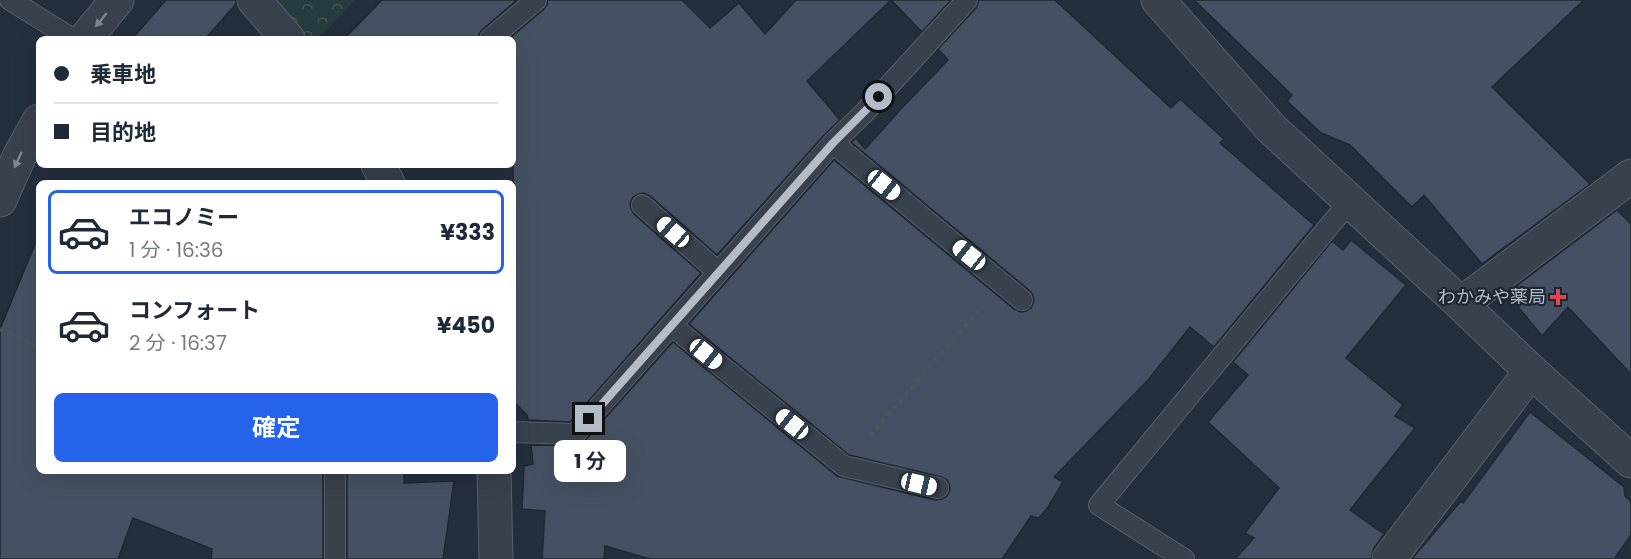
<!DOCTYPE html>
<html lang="ja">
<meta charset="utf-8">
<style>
:root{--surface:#fff;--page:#f2f2f3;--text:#1f2937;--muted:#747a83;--line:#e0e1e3;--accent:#2563eb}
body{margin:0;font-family:Poppins,"Noto Sans JP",sans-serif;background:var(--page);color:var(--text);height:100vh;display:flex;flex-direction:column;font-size:22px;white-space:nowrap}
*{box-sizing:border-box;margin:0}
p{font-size:20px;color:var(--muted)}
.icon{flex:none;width:33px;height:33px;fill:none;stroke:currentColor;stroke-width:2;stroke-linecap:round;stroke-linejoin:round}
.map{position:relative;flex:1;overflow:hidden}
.sheet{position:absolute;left:36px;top:180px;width:480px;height:294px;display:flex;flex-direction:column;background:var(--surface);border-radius:9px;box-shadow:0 6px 24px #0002}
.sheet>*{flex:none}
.hud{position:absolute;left:36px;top:36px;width:480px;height:132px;border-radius:9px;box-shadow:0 6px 24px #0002;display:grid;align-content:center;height:132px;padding:0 18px;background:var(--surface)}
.end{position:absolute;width:27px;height:27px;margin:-14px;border:8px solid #b4bcc9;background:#111;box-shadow:0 0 0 3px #111}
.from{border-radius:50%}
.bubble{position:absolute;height:42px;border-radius:9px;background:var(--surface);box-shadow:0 6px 24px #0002;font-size:20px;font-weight:700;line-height:42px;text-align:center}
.car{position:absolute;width:18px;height:36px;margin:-18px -9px;border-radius:8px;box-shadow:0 0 4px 2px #0007;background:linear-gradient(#fff 24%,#345 0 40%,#fff 0 76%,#345 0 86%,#fff 0)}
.hud b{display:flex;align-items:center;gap:21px;height:57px;font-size:22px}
.hud b+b{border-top:2px solid var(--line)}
.hud i{width:15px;height:15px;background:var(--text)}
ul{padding:10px 0 0;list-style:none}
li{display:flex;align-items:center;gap:18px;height:84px;margin:0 12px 9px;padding:0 6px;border:3px solid transparent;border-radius:9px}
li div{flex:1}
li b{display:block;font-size:22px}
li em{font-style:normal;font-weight:700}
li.active{border-color:var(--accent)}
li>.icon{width:54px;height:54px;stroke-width:1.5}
.button{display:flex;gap:12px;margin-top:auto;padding:12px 18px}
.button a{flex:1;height:69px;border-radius:9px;background:var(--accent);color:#fff;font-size:24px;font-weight:700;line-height:69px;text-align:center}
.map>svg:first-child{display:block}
</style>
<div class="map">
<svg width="1631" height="559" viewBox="0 0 1631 559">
<defs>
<pattern id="forest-crowns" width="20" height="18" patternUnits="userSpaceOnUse" patternTransform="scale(1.5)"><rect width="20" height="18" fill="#263c3f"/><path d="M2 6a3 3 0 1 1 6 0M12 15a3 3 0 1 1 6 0" fill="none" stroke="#435659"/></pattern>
</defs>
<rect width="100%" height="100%" fill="#242f3e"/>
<path fill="url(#forest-crowns)" d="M274,0H355L318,39H310Z"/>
<g fill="#455162" stroke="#1f2835" stroke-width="1.5">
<path d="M166,0H236V4L205,39H132Z"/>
<path d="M382,0H517L482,30L479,34L478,39H344Z"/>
<path d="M548,0H682L710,28L739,3L765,34L796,0H951L922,32L891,0L807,81L840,120L824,135L717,255L650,196L644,193L639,194L633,197L630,203L631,209L634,214L701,273L570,422L528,420L527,415L513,401V39H509L544,9L547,5Z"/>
<path d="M979,0H1055L1171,108L1180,99L1224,139L1220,143L1314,225L1214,347L1190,327L1148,380L1054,477L1063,482L1048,507L1039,518L1031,516L1002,559H650L605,546L604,559H542L545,511L522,509L524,466L533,464L531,445L575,446L584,442L673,342L837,476L935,500L942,499L947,496L950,490L949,484L947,480L941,477L849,455L689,324L834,160L1014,309L1021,312L1026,311L1031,308L1034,301L1033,295L1030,291L851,142L856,138L865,149L900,110L948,60L938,49L976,8Z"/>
<path d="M1194,0H1584L1492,87L1590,184L1482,264L1424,195L1412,207L1350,145L1321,133L1287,101L1292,95Z"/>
<path d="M1617,210L1631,224V374L1568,307L1542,336L1507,293Z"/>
<path d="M38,237L39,471H323V559H211L212,549L133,518L118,559H0V329Z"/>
<path d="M1351,240L1406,285L1346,358L1403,405L1395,416L1415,428L1350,510L1384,534L1374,548L1371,559H1235L1254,538L1245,533L1279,488L1208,422L1248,375L1233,362L1332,241L1343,250Z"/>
<path d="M1530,412L1624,487L1625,496L1631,501V535L1614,559H1412L1461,501L1463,503Z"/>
<path d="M347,471H404V483L454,481L443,559H347Z"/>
</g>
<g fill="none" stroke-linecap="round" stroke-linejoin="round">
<g stroke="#565f6c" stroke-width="22">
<g id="lane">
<path d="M10,0L73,39"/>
<path d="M490,39L536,0"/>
<path d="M833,143L1022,300"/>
<path d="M642,205L718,272"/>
<path d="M672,326L844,466L938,488"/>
<path d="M513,432L575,434L833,143L864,113L967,0"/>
<path d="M335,471V559"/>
<path d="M1184,559L1099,505L1350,201"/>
</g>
</g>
<g stroke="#565f6c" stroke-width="35">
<g id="street">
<path d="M254,0L288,39"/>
<path d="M1158,0L1271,128L1461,304L1531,371L1631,461"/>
<path d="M85,39L117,0"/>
<path d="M378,165L388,183"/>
<path d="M0,200L20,155L39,121"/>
<path d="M1461,304L1631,176"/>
<path d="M494,471L496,559"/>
<path d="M1389,559L1531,371"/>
</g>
</g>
<g stroke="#44595c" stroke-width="4" stroke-dasharray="4.5 4.5" stroke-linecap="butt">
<path d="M0,329L39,346"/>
<path d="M870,436L979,310"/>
</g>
<use href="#lane" stroke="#38414e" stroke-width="20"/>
<use href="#street" stroke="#38414e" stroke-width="33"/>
</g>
<defs><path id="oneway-solid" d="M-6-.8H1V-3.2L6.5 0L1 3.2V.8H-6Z" transform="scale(1.5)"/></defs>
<g fill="#7c8592">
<use href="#oneway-solid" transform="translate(101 20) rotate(129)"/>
<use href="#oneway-solid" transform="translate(18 160) rotate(115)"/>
</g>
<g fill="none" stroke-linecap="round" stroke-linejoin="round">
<path stroke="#b4bcc9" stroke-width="8" d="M589,419L833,143L879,97"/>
</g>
<path fill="#e0444e" stroke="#1d2633" stroke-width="2" d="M1555 288h6v6h6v6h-6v6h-6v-6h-6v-6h6z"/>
<g text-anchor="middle" stroke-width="4.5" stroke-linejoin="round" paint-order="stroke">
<g font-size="18" fill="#b4bcc9" stroke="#1d2633" text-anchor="end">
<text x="1546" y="303">わかみや薬局</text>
</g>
</g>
</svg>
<i class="end from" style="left:879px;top:97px"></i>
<i class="end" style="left:589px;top:419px"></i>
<div class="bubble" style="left:554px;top:440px;width:72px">1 分</div>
<i class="car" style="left:884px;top:185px;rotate:129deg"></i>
<i class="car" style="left:673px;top:232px;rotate:311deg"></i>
<i class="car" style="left:969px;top:255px;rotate:309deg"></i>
<i class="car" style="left:706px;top:354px;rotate:129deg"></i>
<i class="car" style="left:792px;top:424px;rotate:309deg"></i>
<i class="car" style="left:919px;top:484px;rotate:103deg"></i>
<div class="hud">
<b><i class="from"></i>乗車地</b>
<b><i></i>目的地</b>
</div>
<section class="sheet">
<ul>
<li class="active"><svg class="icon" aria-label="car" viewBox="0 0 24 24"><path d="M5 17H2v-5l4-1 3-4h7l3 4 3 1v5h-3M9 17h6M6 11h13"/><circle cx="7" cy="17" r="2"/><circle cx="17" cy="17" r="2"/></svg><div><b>エコノミー</b><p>1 分 · 16:36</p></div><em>¥333</em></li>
<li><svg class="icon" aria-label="car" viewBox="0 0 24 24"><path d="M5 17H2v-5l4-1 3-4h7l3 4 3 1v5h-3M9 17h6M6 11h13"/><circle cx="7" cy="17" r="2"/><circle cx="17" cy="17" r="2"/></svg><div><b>コンフォート</b><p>2 分 · 16:37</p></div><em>¥450</em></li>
</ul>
<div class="button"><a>確定</a></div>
</section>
</div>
